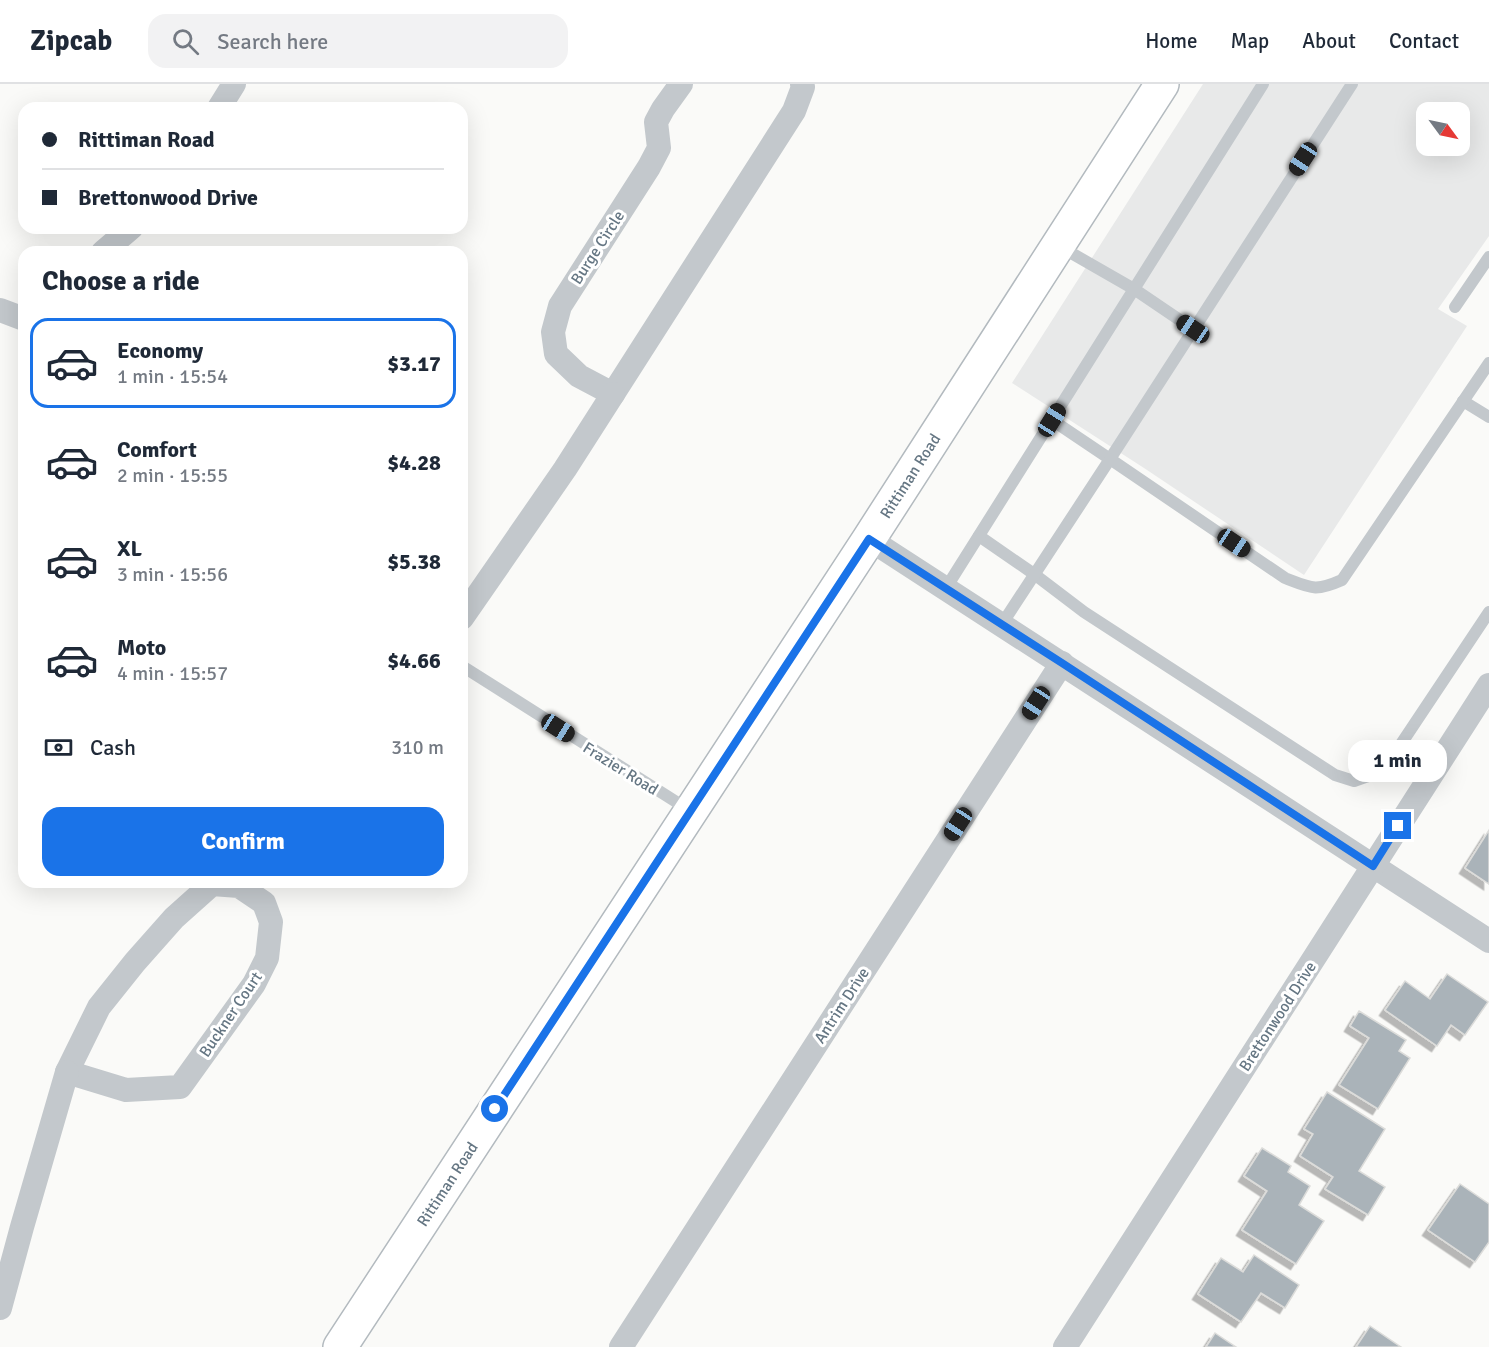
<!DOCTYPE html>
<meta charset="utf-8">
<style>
:root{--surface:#fff;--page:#f2f2f3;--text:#1f2937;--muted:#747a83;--line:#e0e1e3;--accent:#1a73e8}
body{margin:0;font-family:Signika,sans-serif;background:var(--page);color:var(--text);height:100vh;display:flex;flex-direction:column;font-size:22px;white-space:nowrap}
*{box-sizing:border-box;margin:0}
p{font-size:20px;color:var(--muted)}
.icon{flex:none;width:33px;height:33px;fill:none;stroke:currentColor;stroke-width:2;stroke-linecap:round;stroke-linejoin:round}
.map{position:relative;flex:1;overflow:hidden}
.drawer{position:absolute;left:18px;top:162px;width:450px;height:642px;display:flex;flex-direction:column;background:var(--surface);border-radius:18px;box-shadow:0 6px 24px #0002}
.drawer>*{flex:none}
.top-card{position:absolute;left:18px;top:18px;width:450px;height:132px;border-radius:18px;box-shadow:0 6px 24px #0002;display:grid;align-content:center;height:132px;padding:0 24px;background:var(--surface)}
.needle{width:39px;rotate:123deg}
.buttons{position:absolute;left:1416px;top:18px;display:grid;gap:12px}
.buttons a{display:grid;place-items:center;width:54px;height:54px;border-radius:12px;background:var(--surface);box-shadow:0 6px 24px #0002;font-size:30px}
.end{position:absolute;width:27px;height:27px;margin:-14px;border:8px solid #1a73e8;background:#fff;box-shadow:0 0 0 3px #fff}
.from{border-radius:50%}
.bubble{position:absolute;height:42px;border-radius:18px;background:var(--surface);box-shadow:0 6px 24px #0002;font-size:20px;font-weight:700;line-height:42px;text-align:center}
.car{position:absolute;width:18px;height:36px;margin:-18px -9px;border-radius:8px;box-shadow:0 0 4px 2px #0007;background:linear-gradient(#222 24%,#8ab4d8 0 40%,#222 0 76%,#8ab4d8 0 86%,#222 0)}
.top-card b{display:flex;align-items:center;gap:21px;height:57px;font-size:22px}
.top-card b+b{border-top:2px solid var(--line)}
.top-card i{width:15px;height:15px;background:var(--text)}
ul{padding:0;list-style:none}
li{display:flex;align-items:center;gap:18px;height:90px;margin:0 12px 9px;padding:0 12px;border:3px solid transparent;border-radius:18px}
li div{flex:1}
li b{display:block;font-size:22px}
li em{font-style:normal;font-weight:700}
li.current{border-color:var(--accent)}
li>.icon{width:54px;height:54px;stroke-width:1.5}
h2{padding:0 24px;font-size:27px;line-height:72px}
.pay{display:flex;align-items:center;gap:15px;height:66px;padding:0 24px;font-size:22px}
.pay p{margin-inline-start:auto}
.primary-button{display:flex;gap:12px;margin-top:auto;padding:12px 24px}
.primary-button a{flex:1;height:69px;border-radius:18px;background:var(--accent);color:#fff;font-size:24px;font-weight:700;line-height:69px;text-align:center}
header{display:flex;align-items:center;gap:36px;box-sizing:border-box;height:84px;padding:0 30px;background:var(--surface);border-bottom:2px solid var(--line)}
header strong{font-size:28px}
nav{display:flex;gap:33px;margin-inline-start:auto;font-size:21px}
.search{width:420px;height:54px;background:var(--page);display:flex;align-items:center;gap:15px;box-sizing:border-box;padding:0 21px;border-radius:18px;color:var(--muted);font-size:22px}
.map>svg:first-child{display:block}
</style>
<header>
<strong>Zipcab</strong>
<div class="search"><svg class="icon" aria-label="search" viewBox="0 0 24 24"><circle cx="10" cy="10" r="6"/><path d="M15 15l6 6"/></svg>Search here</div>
<nav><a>Home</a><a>Map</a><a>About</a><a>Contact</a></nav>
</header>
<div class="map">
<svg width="1489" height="1263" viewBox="0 0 1489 1263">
<defs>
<filter id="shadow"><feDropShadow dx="-5.5" dy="5.5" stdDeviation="0" flood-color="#0004"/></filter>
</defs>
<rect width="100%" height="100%" fill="#fafaf8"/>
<path fill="#e8e9e9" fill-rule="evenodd" d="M1203,0H1489V152L1438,225L1467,242L1304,491L1144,384L1012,299ZM1426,28H1460V62H1426Z"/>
<g fill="#aab3b9" stroke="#dcdcda" stroke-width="1.5" filter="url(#shadow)">
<path d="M1489,746V800L1465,784Z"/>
<path d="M1447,890L1488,918L1465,951L1451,941L1437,962L1385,926L1405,897L1430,915Z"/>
<path d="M1359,927L1406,956L1399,967L1410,974L1378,1025L1339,1001L1369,954L1350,942Z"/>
<path d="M1327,1008L1385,1045L1359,1087L1385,1103L1368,1131L1325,1105L1333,1093L1300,1072L1313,1050L1304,1045Z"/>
<path d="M1262,1064L1291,1082L1288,1088L1310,1102L1299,1121L1324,1137L1296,1180L1242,1146L1267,1107L1244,1092Z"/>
<path d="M1460,1100L1489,1120V1158L1475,1178L1428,1146Z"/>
<path d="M1254,1171L1299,1201L1285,1224L1261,1209L1241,1238L1198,1210L1221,1174L1243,1188Z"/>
<path d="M1370,1242L1401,1263H1356Z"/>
<path d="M1215,1249L1236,1263H1206Z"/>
</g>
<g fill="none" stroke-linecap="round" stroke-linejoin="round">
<g stroke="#b3babf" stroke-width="36">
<g id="secondary">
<path id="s1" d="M340,1263L869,455L1162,0"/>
</g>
</g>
<g stroke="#c3c8cc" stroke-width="12">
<path d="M1059,162L1134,205L1193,245"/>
<path d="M1455,223L1489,173"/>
<path d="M1463,317L1489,333"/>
<path d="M1052,336L1110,375L1352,0"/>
<path d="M979,452L1034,490L1084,528L1335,691L1354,697L1368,692L1387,681L1489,528"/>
<path d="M946,504L1263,0"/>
<path d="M1002,540L1110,375L1285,494C1311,504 1315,508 1342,496L1489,279"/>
<path d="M462,582L689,726"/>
</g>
<g stroke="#c3c8cc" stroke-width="24">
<path d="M681,0L663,25L656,38L659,64L649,83L560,222L553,248L556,270L579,292L613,310L794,27L803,3L802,0"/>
<path d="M219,24L234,0"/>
<path d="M103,168L131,144"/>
<path d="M0,226L24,235"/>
<path d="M869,455L1489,857"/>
<path d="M462,534L565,385L613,310"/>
<path d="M212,800L239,802L264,819L271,838L267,874L254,900L180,1003L126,1006L67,988L99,923L135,878L174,834Z"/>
<path d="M0,1224L22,1143L67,988"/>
<path d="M621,1263L1062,579"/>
<path d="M1065,1263L1489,601"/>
</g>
<use href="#secondary" stroke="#fff" stroke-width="33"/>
</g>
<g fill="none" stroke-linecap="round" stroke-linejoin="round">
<path stroke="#1a73e8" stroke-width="8" d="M495,1025L869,455L1062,579L1373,782L1398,742"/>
</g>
<g text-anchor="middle" stroke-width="6" stroke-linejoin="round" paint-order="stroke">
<g font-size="16" fill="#657683" stroke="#fff">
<text transform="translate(597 163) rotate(-57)" y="6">Burge Circle</text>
<text dy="6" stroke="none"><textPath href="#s1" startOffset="1041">Rittiman Road</textPath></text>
<text transform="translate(621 684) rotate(32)" y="6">Frazier Road</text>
<text transform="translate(841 921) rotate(-57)" y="6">Antrim Drive</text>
<text transform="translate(230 930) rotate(-56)" y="6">Buckner Court</text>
<text transform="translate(1277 932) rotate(-57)" y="6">Brettonwood Drive</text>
<text dy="6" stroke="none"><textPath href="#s1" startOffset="195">Rittiman Road</textPath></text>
</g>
</g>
</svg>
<div class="buttons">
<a><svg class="needle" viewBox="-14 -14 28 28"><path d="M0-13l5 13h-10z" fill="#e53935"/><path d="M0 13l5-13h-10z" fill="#747a83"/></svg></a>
</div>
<i class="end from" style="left:495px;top:1025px"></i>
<i class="end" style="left:1398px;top:742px"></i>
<div class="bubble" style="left:1348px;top:656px;width:99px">1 min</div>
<i class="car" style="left:1303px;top:75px;rotate:213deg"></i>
<i class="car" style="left:1193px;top:245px;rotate:304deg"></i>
<i class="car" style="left:1052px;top:336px;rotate:32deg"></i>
<i class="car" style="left:1234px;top:459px;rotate:124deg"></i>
<i class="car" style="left:1036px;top:619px;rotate:213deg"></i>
<i class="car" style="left:558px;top:644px;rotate:122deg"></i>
<i class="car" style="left:958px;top:740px;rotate:213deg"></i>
<div class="top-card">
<b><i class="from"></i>Rittiman Road</b>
<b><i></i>Brettonwood Drive</b>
</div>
<section class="drawer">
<h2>Choose a ride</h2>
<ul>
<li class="current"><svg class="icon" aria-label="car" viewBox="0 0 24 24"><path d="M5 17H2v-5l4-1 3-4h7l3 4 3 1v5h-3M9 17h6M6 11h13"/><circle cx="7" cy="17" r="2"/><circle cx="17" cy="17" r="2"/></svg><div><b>Economy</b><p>1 min · 15:54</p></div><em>$3.17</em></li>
<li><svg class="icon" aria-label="car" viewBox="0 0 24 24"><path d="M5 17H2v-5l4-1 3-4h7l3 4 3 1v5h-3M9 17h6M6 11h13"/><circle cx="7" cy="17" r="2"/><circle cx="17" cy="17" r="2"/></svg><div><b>Comfort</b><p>2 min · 15:55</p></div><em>$4.28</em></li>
<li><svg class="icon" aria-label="car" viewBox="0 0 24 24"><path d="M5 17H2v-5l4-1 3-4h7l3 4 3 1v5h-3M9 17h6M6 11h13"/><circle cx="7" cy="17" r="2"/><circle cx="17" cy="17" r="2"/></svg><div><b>XL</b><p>3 min · 15:56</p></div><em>$5.38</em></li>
<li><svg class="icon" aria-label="car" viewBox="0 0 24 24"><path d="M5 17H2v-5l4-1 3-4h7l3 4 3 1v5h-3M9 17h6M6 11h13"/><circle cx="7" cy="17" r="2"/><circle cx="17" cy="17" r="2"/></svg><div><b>Moto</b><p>4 min · 15:57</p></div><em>$4.66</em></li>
</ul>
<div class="pay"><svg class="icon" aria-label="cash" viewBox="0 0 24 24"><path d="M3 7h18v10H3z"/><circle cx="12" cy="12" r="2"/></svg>Cash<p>310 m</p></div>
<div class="primary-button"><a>Confirm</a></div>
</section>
</div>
